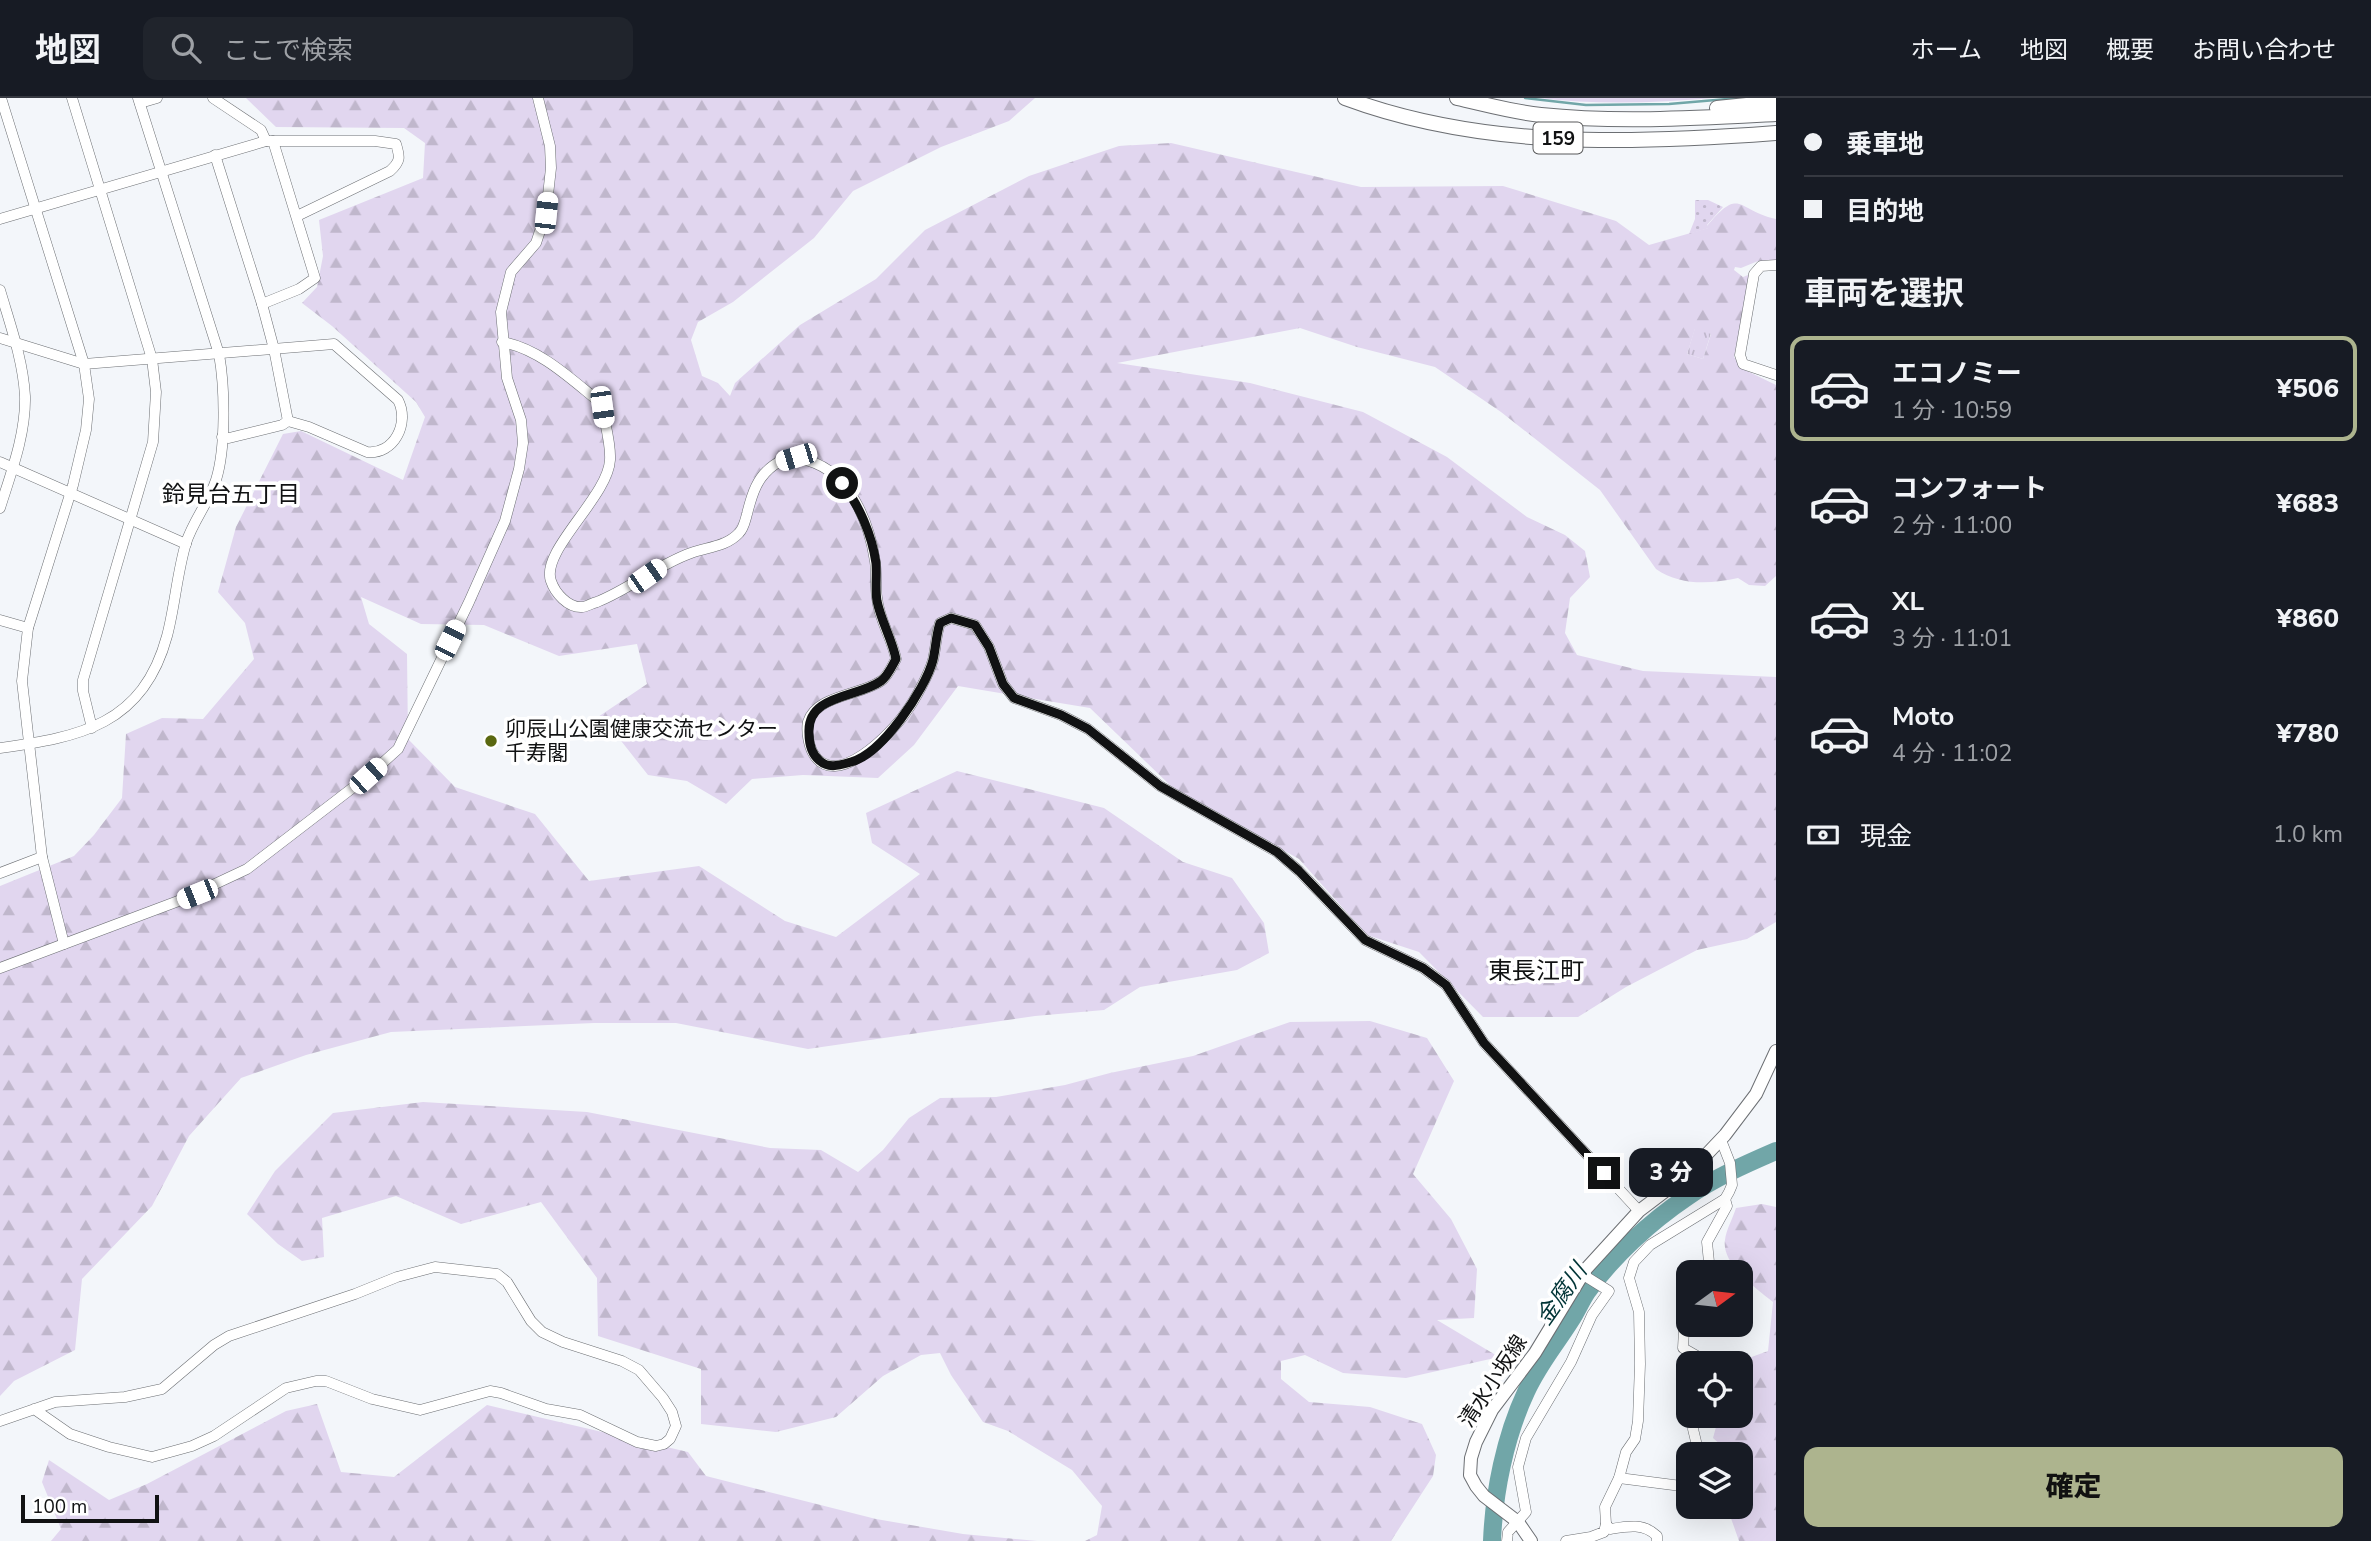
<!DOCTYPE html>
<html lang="ja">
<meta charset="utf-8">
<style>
:root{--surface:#171b24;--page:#20242c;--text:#f1f3f6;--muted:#9ea1a6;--line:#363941;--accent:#adb48e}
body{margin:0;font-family:"Nunito Sans","Noto Sans JP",sans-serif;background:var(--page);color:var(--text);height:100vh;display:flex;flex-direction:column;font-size:26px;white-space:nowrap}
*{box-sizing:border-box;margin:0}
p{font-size:23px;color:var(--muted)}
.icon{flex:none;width:38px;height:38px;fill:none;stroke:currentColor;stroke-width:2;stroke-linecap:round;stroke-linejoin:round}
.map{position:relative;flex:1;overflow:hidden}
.panel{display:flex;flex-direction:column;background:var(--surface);width:595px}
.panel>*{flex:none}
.top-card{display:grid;align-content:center;height:154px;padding:0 28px;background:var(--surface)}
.needle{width:46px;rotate:75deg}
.tools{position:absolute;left:1676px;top:1162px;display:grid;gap:14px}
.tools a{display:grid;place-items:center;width:77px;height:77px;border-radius:14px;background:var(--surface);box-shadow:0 7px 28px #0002;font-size:35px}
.scale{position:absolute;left:21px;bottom:18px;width:138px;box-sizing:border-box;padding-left:7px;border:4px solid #111213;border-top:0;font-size:19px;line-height:24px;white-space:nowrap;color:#111213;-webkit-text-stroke:5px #fff;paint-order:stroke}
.end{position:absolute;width:32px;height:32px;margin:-16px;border:9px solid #111213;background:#fff;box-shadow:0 0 0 4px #fff}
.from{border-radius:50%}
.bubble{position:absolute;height:49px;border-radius:14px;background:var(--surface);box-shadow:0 7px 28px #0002;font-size:23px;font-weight:800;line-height:49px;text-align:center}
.car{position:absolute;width:21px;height:42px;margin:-21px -10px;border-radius:9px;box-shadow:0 0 5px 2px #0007;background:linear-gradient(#fff 24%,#345 0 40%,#fff 0 76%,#345 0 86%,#fff 0)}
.top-card b{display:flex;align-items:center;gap:24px;height:66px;font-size:26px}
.top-card b+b{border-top:2px solid var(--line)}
.top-card i{width:18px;height:18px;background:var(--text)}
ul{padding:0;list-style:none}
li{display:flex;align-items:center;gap:21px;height:105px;margin:0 14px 10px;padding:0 14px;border:4px solid transparent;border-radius:14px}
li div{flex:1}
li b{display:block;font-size:26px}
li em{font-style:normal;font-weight:800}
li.selected{border-color:var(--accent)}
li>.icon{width:63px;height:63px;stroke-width:1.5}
h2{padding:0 28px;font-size:32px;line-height:84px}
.pay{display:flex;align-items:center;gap:18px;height:77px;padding:0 28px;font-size:26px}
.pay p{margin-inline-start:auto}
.action{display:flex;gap:14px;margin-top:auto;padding:14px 28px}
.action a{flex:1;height:80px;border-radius:14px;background:var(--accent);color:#111;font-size:28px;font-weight:800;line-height:80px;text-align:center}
header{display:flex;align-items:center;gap:42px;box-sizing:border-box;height:98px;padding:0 35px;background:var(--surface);border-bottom:2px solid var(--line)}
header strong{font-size:33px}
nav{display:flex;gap:38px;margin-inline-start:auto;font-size:24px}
.search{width:490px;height:63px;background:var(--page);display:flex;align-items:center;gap:18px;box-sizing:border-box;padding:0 24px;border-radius:14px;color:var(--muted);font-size:26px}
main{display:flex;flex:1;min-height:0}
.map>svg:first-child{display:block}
</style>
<header>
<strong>地図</strong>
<div class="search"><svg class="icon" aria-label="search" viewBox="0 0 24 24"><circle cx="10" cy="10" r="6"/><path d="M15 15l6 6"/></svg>ここで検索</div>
<nav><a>ホーム</a><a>地図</a><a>概要</a><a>お問い合わせ</a></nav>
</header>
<main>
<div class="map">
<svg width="1776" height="1443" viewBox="0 0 1776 1443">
<defs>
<pattern id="grass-tufts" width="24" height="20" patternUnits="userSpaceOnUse" patternTransform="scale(1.75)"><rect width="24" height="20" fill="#e1d6ef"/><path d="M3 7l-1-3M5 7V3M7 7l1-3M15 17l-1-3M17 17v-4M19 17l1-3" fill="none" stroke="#c0b7cc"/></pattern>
<pattern id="forest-firs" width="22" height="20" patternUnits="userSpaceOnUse" patternTransform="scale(1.75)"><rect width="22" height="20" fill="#e1d6ef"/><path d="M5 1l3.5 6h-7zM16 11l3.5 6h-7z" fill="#c0b7cc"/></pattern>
<pattern id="garden-dots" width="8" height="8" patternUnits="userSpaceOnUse" patternTransform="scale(1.75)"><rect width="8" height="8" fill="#e1d6ef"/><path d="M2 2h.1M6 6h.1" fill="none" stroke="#c0b7cc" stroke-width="1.8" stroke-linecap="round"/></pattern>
</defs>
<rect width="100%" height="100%" fill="#f3f6fa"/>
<g fill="url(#grass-tufts)">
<path d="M1538,0H1714C1656,5 1596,7 1538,0Z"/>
<path d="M1695,230L1711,235L1703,261L1687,256Z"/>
</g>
<g fill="url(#forest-firs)" fill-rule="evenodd">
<path d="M246,0H1035L1009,23L941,49L853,93L814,140L733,204L698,224L691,242L702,278L718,285L730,298L735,285L800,227L876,181L925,132L1029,78L1119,48L1171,45L1361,89L1503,88L1616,123L1649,147L1708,130L1707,128C1741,87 1737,113 1776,121V162L1758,163L1741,170L1735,169L1734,172L1743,179L1748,177L1750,179L1734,259L1741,270L1776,287V478L1765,488L1749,487L1738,480C1711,486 1680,488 1656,471L1600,392L1501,314L1435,269L1357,249L1300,230L1117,265L1250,285L1363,314L1447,359L1527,419L1565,437L1585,453L1590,479L1570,500L1565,535L1577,557L1643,573L1776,579V824L1747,841L1697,852L1626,889L1578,919H1483L1419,854L1367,837L1299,761L1173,690L1090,610L958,588L914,647L878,680L803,677L752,681L726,706L687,683L648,677L618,639L595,621L647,586L637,546L559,558L484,527L421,526L361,499L369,526L407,556L408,641L455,689L535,716L589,783L699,768L785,823L836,839L920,776L872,745L866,715L957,673L1104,710L1183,764L1232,780L1264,825L1269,855L1237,872L1140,889L1104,912L1035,918L808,951L676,925H594L391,934L306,957L241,980L189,1038L152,1108L82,1181L75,1252L14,1283L0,1298V788L74,758L94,737L122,700L126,636L162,620L203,621L254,561L245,525L218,494L236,429L283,336L301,333L403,382L425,319L416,304L332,228L302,205L317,189L323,158L319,122L423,80L425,45L404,30L276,29ZM1695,231L1711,236L1703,261L1687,256Z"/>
<path d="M1370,923L1427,940L1454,983L1413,1076L1451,1121L1477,1171L1474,1220L1437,1222L1499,1259L1406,1280L1343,1275L1305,1257L1281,1263V1281L1309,1304L1370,1309L1422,1326L1436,1357L1433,1378L1391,1443H1085L1097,1437L1102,1408L1072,1372L1008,1333L983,1324L951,1277L940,1255L921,1257L883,1278L836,1319L776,1334L701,1326V1271L598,1238L597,1180L541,1104L461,1126L396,1098L322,1120L324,1159L302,1163L278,1146L247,1116L275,1073L333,1015L423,1004L587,1014L770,1050L821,1052L858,1074L883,1052L909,1020L940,1000L996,999L1065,987L1110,975L1193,958L1290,924Z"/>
<path d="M1762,1106L1776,1109V1443H1739L1727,1409H1741V1356H1731L1713,1340L1719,1318H1741V1265H1735L1768,1253L1773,1204C1757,1191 1721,1166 1725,1142C1726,1132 1733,1120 1736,1110Z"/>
<path d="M317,1306L341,1374L394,1379L487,1307L688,1354L706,1378L876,1421L963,1436L1037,1443H51L61,1431L42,1384L49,1362L109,1402L147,1386L286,1313Z"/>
</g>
<path fill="url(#garden-dots)" d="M1695,102H1708L1723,109L1707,127L1709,130L1689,136L1695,121Z"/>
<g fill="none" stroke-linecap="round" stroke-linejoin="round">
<path stroke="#71a6a8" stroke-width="2.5" d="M1525,0L1586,7L1669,6L1739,0"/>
<path stroke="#71a6a8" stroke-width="18" d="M1492,1443C1494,1394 1505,1339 1526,1294C1538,1267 1556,1246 1571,1222C1577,1213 1581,1203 1587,1194C1613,1158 1650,1124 1687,1099C1714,1080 1746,1066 1776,1053"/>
<g stroke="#6c6f73" stroke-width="11">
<g id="minor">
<path d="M1,0L84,266L89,301L86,332L73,387L28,530L22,583L42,759L64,846"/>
<path d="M72,0L152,261L156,294L153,344L83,582V593L92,630"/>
<path d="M213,0L261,32L266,43"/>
<path d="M140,5L157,0"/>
<path d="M215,57L262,206L274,251L288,323"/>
<path d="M0,121L266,43H375L396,46C400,59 401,63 390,73L297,118"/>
<path d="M1776,167L1761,168L1754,176L1740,257L1743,266L1776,277"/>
<path d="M0,192C10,226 23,262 25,298C26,336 11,375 0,410"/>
<path d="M262,206L299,191L315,180L273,43"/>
<path d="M0,240L84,266L334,246L398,302C410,325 394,357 367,354L309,329L288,323L282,327L229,340L222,339"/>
<path d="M502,244C538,250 570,280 597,302L602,309C605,326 611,345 610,362C608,399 540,453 551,483C555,495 568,510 582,509C586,509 592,505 597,504C630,491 657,467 691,455C707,449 726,449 739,435C744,430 745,423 747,416C752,396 757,379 774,367C785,359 797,359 809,363C850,375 869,424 875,463C877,476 875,488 877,500C879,522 892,540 896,561C892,568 888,578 881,583C862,597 816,597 808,624C806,633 809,648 813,655C835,694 892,635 906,614C915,602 929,576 933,562C936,549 936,537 940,525L951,520L975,527L989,549L1003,586L1014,600L1061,617L1088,631L1160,688L1277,754L1299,773L1365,842L1423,870L1446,887L1484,945L1639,1113"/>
<path d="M0,364L186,446"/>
<path d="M0,522L28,530"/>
<path d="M0,650C80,639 143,627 167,538C175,508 177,475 186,445C193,423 209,404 216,382C226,350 225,290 219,256L138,0"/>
<path d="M0,775L42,759"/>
<path d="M0,870L181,802L247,771L368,678L398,651L469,504L505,423L519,371L523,345L521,322L507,280L501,214L511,174L536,145L546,115L551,70L550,48L538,0"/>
<path d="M1710,1174L1707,1144L1727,1108L1725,1101"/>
<path d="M1690,1227L1684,1232L1683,1250L1704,1262L1705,1265"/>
<path d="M1696,1318L1693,1331L1699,1356"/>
<path d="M0,1323L55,1304L125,1299L162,1291L214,1247L229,1238L355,1196L397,1179L435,1169L497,1176L507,1184L531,1223L542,1234L563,1244L622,1263L639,1272L663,1300L672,1314L676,1328L670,1341L664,1346L656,1348L637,1344L580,1317L546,1311L501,1295L490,1293L420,1312L372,1301L326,1283H316L286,1290L214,1338L192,1348L152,1359L109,1349L70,1336L34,1311"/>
<path d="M1619,1380L1689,1389"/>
<path d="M1606,1426L1610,1431C1628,1428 1644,1425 1657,1438V1443"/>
<path d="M1507,1443L1508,1434L1526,1414L1518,1369L1526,1340L1571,1264L1592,1217L1609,1193L1585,1178L1586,1171"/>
<path d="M1566,1443L1591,1439L1604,1434L1606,1426L1605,1409L1619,1380L1626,1354L1635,1341L1638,1323L1640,1266L1639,1214L1629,1180L1634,1164L1650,1147L1725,1101L1729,1094L1732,1087L1730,1065L1721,1042"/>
</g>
</g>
<g stroke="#6c6f73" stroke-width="14">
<path id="major" d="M1531,1443L1518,1424L1484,1398L1476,1388L1470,1377L1471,1360L1476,1344L1492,1312L1535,1255L1586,1171L1639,1113L1689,1075L1725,1037L1756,996L1776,953"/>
</g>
<g stroke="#6c6f73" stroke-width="16">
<g id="highway">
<path d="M1345,0C1482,51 1632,46 1776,35"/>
<path d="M1457,0C1484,6 1512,14 1541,17C1618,25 1698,20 1776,16"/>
<path d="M1717,10L1776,4"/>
</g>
</g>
<use href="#minor" stroke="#fff" stroke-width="10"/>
<use href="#major" stroke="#fff" stroke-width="12"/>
<use href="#highway" stroke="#fff" stroke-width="14"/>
</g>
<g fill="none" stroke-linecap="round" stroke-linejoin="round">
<path stroke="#111213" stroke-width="9" d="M842,385C859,407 872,437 876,465C877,478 875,491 877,503C881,523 892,541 896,561C892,568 888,578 881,583C858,600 807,596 809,635C809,646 811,656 820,663C829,671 840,667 851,664C882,656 925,592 933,562C936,549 936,537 940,525L951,520L975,527L989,549L1003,586L1014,600L1061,617L1088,631L1160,688L1277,754L1299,773L1365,842L1423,870L1446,887L1484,945L1604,1075"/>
</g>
<circle fill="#5a6810" stroke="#fff" stroke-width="2.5" cx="491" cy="643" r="7"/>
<g text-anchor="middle" stroke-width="7" stroke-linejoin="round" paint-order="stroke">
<rect fill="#fff" stroke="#58595a" stroke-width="2" x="1533.5" y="24.5" width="49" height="31" rx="5"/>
<g font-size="19" font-weight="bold" fill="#111213">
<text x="1558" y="47">159</text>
</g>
<g font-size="21" fill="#111213" stroke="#fff" text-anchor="start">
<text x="505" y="638">卯辰山公園健康交流センター<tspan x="505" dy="24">千寿閣</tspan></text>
</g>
<g font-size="21" fill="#111213" stroke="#fff">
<text transform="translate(1493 1283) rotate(-57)" y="7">清水小坂線</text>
</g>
<g font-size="23" fill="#111213" stroke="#fff">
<text x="231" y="404">鈴見台五丁目</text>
</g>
<g font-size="23" font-style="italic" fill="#003436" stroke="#fff">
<text transform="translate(1561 1196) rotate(-55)" y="8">金腐川</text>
</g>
<g font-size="24" fill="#111213" stroke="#fff">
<text x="1536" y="881">東長江町</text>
</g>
</g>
</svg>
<div class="tools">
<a><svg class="needle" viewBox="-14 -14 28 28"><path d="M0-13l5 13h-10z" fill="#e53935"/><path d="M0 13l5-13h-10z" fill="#9ea1a6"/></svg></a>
<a><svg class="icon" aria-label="locate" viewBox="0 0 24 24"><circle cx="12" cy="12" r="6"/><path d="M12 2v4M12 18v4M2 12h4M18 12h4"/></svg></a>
<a><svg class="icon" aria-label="layers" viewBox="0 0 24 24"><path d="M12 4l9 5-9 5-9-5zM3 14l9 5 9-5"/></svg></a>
</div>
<div class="scale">100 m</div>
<i class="end from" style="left:842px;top:385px"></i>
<i class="end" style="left:1604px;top:1075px"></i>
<div class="bubble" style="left:1629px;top:1050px;width:84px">3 分</div>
<i class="car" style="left:546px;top:115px;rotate:6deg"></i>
<i class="car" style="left:602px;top:309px;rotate:172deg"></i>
<i class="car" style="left:796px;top:359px;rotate:253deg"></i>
<i class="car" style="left:647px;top:478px;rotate:55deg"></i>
<i class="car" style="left:450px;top:542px;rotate:26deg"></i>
<i class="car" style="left:368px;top:678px;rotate:48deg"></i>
<i class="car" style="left:197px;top:796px;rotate:248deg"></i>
</div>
<section class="panel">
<div class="top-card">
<b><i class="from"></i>乗車地</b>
<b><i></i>目的地</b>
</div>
<h2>車両を選択</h2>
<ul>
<li class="selected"><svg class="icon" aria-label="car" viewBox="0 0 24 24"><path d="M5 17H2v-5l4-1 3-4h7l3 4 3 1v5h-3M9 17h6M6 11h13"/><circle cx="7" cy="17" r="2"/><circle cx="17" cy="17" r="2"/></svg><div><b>エコノミー</b><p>1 分 · 10:59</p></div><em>¥506</em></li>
<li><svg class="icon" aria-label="car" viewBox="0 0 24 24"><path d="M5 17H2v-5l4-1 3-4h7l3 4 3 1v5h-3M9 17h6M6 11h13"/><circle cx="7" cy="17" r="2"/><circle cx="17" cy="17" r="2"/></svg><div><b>コンフォート</b><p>2 分 · 11:00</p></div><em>¥683</em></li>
<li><svg class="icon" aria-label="car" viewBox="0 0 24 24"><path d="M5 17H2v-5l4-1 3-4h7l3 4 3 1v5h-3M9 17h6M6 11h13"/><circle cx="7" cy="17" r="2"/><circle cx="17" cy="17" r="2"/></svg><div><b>XL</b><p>3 分 · 11:01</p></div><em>¥860</em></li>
<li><svg class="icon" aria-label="car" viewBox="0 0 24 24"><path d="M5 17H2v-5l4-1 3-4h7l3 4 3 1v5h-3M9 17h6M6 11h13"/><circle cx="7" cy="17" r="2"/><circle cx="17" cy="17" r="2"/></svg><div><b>Moto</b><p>4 分 · 11:02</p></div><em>¥780</em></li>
</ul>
<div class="pay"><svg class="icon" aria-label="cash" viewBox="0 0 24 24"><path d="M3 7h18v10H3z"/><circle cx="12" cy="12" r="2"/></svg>現金<p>1.0 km</p></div>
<div class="action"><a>確定</a></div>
</section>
</main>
